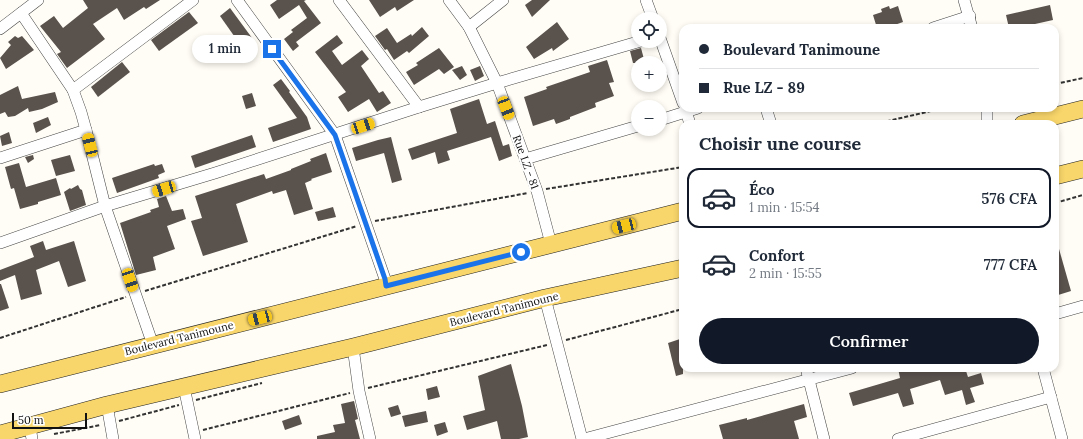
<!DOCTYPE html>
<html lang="fr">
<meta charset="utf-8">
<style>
:root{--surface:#fff;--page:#f6f6f7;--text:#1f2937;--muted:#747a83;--line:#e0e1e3;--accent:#111827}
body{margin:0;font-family:Lora,serif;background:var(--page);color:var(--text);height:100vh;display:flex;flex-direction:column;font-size:15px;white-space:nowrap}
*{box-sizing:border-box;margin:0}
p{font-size:13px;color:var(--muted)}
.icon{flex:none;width:22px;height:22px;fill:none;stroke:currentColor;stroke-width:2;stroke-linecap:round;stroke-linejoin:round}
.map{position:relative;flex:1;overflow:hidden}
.panel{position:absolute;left:679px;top:120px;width:380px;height:252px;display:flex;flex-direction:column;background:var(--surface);border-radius:12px;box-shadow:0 2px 6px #0003}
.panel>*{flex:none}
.banner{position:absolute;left:679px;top:24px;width:380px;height:88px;border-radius:12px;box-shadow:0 2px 6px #0003;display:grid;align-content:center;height:88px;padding:0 20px;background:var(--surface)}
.controls{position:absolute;left:631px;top:12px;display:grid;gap:8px}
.controls a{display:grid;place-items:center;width:36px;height:36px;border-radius:50%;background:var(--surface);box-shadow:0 2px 6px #0003;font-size:20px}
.scale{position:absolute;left:12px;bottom:10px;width:75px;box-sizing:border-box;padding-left:4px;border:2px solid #111;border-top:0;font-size:11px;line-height:14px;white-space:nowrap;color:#111;-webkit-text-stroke:3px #fff;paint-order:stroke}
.end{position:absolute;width:18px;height:18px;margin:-9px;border:5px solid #1a73e8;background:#fff;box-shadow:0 0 0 2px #fff}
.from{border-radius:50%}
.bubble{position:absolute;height:28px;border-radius:14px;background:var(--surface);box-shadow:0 2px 6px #0003;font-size:13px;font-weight:600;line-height:28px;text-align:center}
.car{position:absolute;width:12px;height:24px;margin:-12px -6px;border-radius:5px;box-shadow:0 0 3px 1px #0007;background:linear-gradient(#f5c518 24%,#345 0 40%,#f5c518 0 76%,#345 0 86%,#f5c518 0)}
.banner b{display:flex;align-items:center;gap:14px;height:38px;font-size:15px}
.banner b+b{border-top:1px solid var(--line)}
.banner i{width:10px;height:10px;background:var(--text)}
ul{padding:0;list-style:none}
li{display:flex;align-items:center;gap:12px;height:60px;margin:0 8px 6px;padding:0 12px;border:2px solid transparent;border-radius:12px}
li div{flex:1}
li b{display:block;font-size:15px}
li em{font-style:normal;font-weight:600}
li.selected{border-color:var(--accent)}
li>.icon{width:36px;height:36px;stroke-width:1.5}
h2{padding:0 20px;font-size:18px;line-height:48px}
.cta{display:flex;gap:8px;margin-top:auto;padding:8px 20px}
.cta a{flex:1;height:46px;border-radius:24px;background:var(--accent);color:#fff;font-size:16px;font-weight:600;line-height:46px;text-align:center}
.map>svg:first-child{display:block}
</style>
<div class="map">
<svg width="1083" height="439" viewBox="0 0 1083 439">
<rect width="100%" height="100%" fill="#fffdf5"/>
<g fill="#5a524d">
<path d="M83,0H160L146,9L144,7L124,20L117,8L93,24L105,39L67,68L57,54L61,52L40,26L54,16L63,28L88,8Z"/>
<path d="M277,0H306L304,1L321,23L296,42L299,46L293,51L284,39L293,32L291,30L307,18L299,5L279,19L270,5Z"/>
<path d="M369,0H414L397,11L395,7L380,17Z"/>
<path d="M532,0H550L532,17L525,5Z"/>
<path d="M1050,5L1053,20L1017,28H1009L1006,15Z"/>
<path d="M889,6L890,9L898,6L903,22L886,28H877L873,15L882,12L881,9Z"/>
<path d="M230,8L255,42L244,50L220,16Z"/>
<path d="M189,12L198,23L159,51L151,40Z"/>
<path d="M557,22L569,39L553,51L552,48L534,59L526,47Z"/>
<path d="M422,27L429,36L409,53L407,51L394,60L387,49L385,50L375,36L387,28L397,43L411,34L412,36Z"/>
<path d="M337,35L343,43L332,51L342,65L362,50L369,59L361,66L379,93L383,91L391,103L377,112L369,99L348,112L338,97L346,92L315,52Z"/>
<path d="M15,36L18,38L22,36L34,50L6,69L0,58L11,45L8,42Z"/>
<path d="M439,48L454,67L444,74L439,69L414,85L406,72L418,65L416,63Z"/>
<path d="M641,48L645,63H633L630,51Z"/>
<path d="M607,60L614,82L609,83L614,96L595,103L596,107L570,117V119L556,124L554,119L533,126L524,97L547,89L546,87L590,72L588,66Z"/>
<path d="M122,62L130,72L98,97L91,87Z"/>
<path d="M462,66L467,75L460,80L452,70Z"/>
<path d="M480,66L484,76L475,81L470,70Z"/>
<path d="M281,79L290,91L289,92L307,117L311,129L273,142L268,128L297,118L273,85Z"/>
<path d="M18,86L22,99L55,92L58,102L42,109L29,112L28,108L15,116L8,117L5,112L0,114V95Z"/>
<path d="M252,93L256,106L246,109L242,96Z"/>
<path d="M479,99L487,124L495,121L503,146L509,144L512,156L499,161L491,137L447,151L450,160L438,164L435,152L412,160L408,149L457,133L450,109Z"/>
<path d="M48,117L51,125L36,133L33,123Z"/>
<path d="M9,132L12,143L2,146L0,136Z"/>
<path d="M252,135L256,147L195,168L191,156Z"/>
<path d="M391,137L402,180L392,183L384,153L356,161L352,148L378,140Z"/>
<path d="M326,153L332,172L311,179L312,180L305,183L313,209L294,215L286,190L273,194L272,191L236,204L248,242L203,256L191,221L202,218L195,196L264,174L266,179L291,170V169L311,161L310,159Z"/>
<path d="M33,155L34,159L28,163L25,157Z"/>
<path d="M70,155L75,171L56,176L51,160Z"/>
<path d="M19,163L26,187L56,178L61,195L38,202V204L20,209L14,188L11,189L5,167Z"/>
<path d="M154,164L155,166L162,164L165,172L158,175L159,178L117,193L112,178Z"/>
<path d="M78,185L80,189L82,190L86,205L70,211L64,192L70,188L71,189Z"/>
<path d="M166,196L172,211L183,209L186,219L167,226L175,249L153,257L156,270L136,275L120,223L151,212L150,210L159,207L157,199Z"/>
<path d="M333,207L336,217L318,221L315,212Z"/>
<path d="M43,241L46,250L74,241L86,281L68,287L59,261L36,270L42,294L21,300L15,275L0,281V270L34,257L30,246Z"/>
<path d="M1057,242L1071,291L1055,296V243Z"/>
<path d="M0,284H1L9,308L0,311Z"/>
<path d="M683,338V374L676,376L668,343Z"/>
<path d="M511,364L522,406L528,437L519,439H501L497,421L467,430L463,416L485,410L478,376Z"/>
<path d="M898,368H965L968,377L981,373L984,384L970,388L975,402L966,405L962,390L945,395L940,380L910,389L914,404L903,407L898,393L853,406L849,393L900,378Z"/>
<path d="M437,386L440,397L428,400L426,389Z"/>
<path d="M354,401L358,419L355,420L360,439H317V436L335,432L333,425L345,423L341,404Z"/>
<path d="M804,404L807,417L794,421L799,439H723L719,425L747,418V420Z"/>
<path d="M398,405L401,414L391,417L388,408Z"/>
<path d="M426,411L428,422L405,427L402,416Z"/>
<path d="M299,415L302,424L285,430L282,421Z"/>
<path d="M445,422L448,432L437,436L434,425Z"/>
</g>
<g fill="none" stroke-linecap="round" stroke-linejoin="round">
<g stroke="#444" stroke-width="12">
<g id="minor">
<path d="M237,0L335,135L385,279L386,286"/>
<path d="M339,0L419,107"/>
<path d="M449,0L469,27L497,83L537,191L551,244"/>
<path d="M646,0L653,19"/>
<path d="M964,0L972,28"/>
<path d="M21,13L73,90L81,112L86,130L105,206L153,345"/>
<path d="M469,27L503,0"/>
<path d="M933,28L970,16"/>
<path d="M0,29L38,0"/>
<path d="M660,38L683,103"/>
<path d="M73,90L193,0"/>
<path d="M685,108L690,124"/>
<path d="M766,108L771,124"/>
<path d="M987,108V124"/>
<path d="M660,120L698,108"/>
<path d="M0,158L86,130"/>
<path d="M525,159L638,126"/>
<path d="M0,243L105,206L215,173L419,107L497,83L641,41"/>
<path d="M545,298L582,439"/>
<path d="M1055,314L1083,306"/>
<path d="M353,347L359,391L370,439"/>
<path d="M806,368L824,439"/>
<path d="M1043,368L1062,439"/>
<path d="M184,387L195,439"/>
<path d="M107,405L113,439"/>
<path d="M30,427L32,439"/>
<path d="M584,439L852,368"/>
<path d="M898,439L1051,397"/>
</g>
</g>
<g stroke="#222" stroke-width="18">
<g id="primary">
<path d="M1023,124L1083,109"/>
<path d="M1055,176L1083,169"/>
<path d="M0,384L683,211"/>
<path d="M0,434L107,405L353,347L545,298L683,268"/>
</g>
</g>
<g stroke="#333" stroke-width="2" stroke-dasharray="4 2" stroke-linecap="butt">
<path d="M1055,84L1083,78"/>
<path d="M875,124L944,108"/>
<path d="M1004,124L1010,123"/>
<path d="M546,189L683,167"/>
<path d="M1055,203L1083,195"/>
<path d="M375,221L528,193"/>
<path d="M145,291L357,226"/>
<path d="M0,338L126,297"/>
<path d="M566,340L683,309"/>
<path d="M368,388L547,345"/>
<path d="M196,400L262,383"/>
<path d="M119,421L179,405"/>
<path d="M203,430L350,393"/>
<path d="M54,434L101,425"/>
</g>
<use href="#minor" stroke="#fff" stroke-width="11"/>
<use href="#primary" stroke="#f9d66b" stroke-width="17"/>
</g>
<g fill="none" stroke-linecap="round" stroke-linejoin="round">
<path stroke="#1a73e8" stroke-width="5" d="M272,49L335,135L385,279L386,286L521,252"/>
</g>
<g text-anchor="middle" stroke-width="4" stroke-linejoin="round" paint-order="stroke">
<g font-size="11" fill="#111" stroke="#fff">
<text transform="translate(526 162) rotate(70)" y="4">Rue LZ - 81</text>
<text transform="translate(504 309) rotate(-14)" y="4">Boulevard Tanimoune</text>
<text transform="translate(179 338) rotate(-14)" y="4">Boulevard Tanimoune</text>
</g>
</g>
</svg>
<div class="controls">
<a><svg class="icon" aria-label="locate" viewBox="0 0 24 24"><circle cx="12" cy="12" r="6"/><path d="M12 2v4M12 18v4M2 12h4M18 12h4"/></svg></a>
<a>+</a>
<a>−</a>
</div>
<div class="scale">50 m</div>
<i class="end from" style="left:521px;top:252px"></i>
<i class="end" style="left:272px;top:49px"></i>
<div class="bubble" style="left:192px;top:35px;width:66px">1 min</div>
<i class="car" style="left:506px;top:108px;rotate:159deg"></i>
<i class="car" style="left:363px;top:126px;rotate:72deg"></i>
<i class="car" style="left:90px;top:145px;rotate:346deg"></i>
<i class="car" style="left:164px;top:189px;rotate:253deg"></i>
<i class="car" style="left:624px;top:226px;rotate:256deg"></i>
<i class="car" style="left:130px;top:280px;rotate:161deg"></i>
<i class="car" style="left:260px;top:318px;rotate:255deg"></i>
<div class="banner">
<b><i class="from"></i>Boulevard Tanimoune</b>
<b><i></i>Rue LZ - 89</b>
</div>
<section class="panel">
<h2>Choisir une course</h2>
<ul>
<li class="selected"><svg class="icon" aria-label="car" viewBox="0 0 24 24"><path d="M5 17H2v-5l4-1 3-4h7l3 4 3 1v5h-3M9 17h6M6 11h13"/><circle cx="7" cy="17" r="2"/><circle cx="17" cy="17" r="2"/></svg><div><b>Éco</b><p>1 min · 15:54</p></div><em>576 CFA</em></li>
<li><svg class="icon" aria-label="car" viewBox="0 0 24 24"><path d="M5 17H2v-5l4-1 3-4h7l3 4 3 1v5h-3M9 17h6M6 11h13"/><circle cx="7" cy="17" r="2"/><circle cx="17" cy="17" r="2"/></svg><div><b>Confort</b><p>2 min · 15:55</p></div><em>777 CFA</em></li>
</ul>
<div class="cta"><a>Confirmer</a></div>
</section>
</div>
